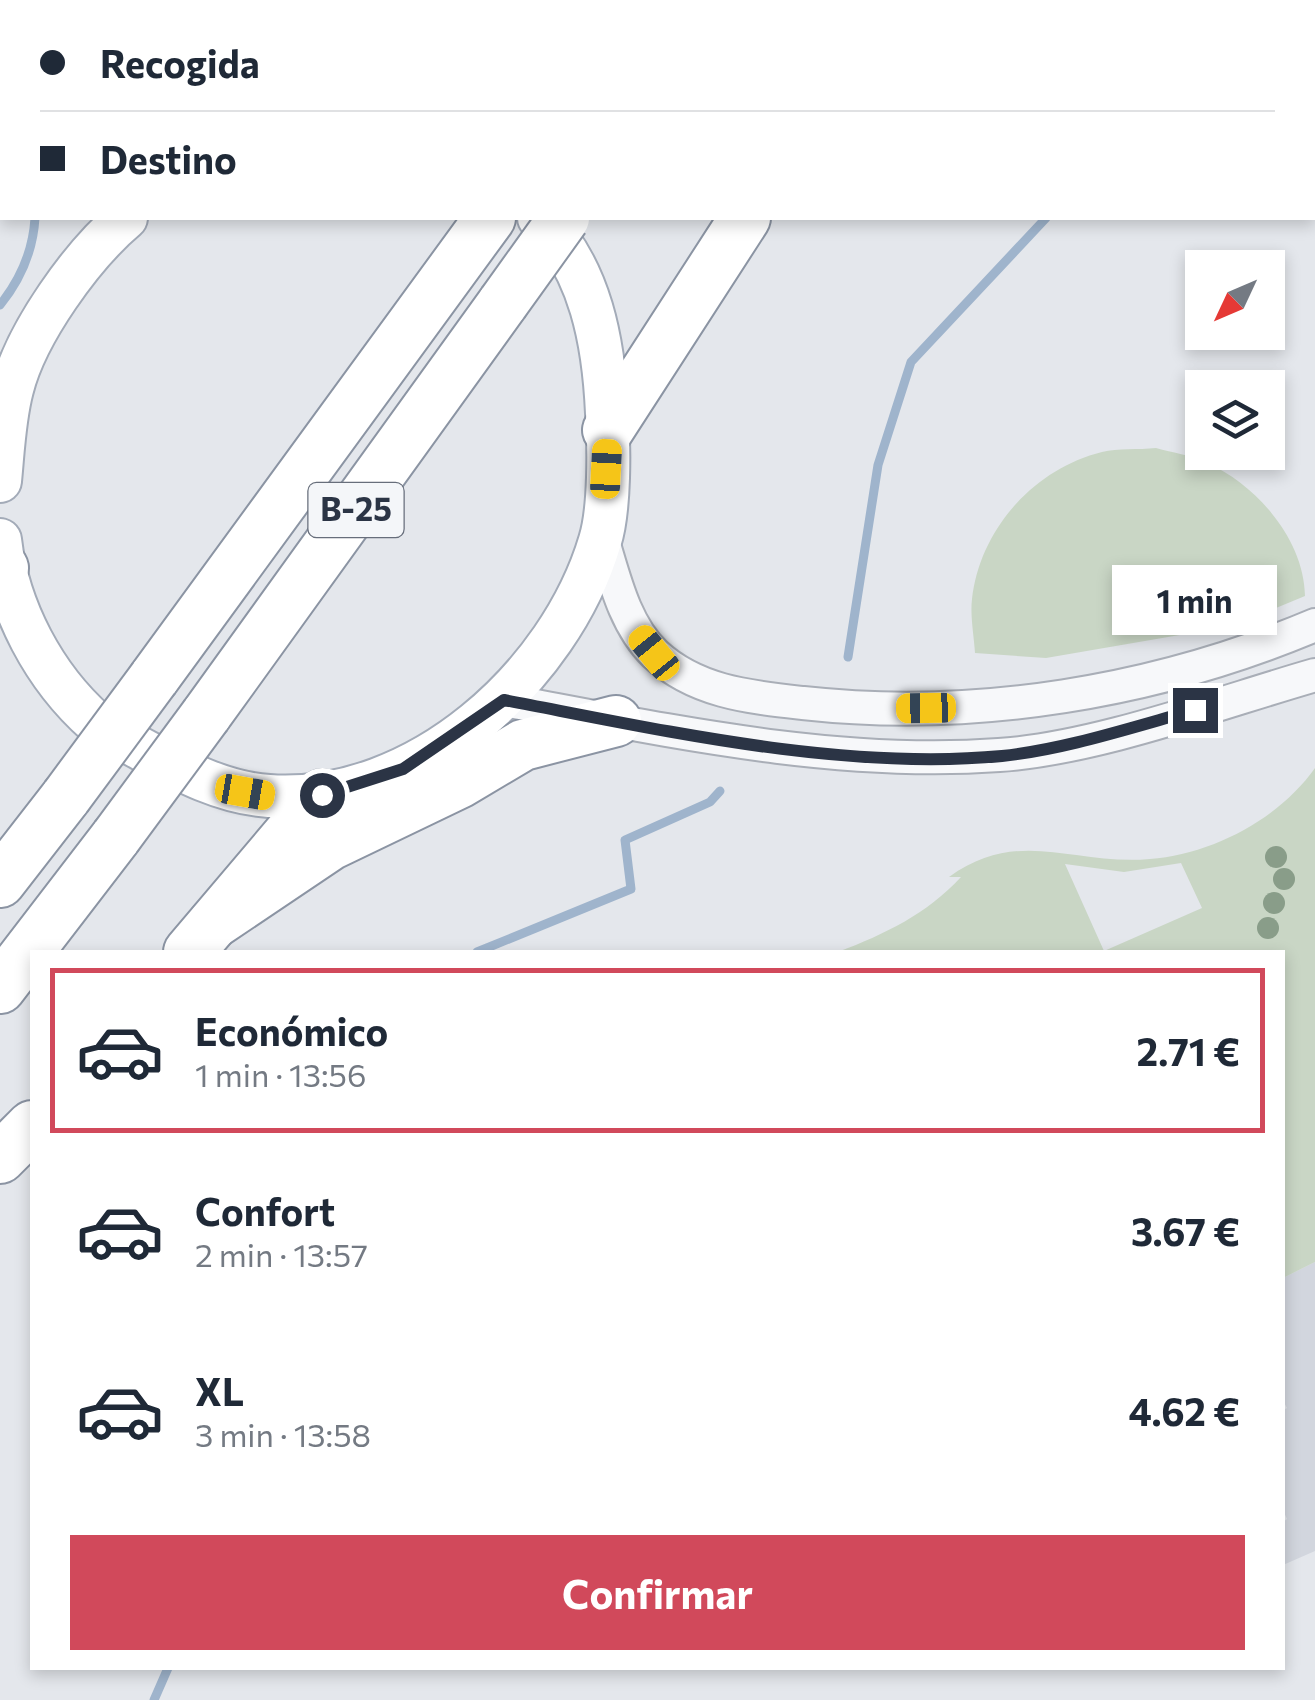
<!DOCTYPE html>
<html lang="es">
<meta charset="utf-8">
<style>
:root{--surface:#fff;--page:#f6f6f7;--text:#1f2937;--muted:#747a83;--line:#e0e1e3;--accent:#d1495b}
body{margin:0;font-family:Commissioner,sans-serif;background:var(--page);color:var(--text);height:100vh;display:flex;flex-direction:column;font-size:38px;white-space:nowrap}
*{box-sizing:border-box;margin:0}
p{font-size:32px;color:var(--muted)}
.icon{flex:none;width:55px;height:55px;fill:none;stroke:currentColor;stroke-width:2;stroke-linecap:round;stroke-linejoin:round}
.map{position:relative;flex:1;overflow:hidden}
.sheet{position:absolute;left:30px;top:950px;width:1255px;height:720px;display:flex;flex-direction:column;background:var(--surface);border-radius:0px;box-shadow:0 5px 15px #0003}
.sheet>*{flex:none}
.top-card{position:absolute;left:0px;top:0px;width:1315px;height:220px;box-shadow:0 5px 15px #0003;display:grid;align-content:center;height:220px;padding:0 40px;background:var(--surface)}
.needle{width:65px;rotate:226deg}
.fabs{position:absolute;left:1185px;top:250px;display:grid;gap:20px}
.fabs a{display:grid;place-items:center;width:100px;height:100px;border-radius:0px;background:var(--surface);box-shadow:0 5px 15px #0003;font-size:50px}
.end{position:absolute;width:45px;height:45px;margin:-22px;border:12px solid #2b3445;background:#fff;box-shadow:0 0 0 5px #fff}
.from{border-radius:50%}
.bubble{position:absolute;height:70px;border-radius:0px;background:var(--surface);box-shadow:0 5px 15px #0003;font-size:32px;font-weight:700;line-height:70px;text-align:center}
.car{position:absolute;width:30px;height:60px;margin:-30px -15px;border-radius:12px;box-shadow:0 0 8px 2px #0007;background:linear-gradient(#f5c518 24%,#345 0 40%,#f5c518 0 76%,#345 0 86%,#f5c518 0)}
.top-card b{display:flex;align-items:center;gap:35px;height:95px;font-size:38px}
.top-card b+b{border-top:2px solid var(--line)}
.top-card i{width:25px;height:25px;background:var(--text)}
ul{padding:18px 0 0;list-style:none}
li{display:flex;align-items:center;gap:30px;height:165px;margin:0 20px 15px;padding:0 20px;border:5px solid transparent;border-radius:0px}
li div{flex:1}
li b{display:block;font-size:38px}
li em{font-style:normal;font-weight:700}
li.on{border-color:var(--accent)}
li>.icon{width:90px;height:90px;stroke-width:1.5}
.cta{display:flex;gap:20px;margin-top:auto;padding:20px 40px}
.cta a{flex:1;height:115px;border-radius:0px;background:var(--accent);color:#fff;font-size:40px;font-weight:700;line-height:115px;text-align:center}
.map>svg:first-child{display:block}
</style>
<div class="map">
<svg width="1315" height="1700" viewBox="0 0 1315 1700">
<rect width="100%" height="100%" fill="#e4e7ec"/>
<path fill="#d2d6de" d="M1315,1262V1551L1283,1565V1522L1287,1519L1282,1508V1411L1287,1408L1282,1399L1283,1278Z"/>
<g fill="#c9d6c5" fill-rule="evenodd">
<path d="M1156,448C1172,453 1193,455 1208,463C1257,486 1304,539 1305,596L1232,626L1046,658L975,653C974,636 970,616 972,599C980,529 1034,469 1102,452C1118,448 1138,450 1156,448Z"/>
<path d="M1315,768V1262L1283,1278L1282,952H838C885,934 927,914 961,877H949C1019,826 1074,866 1150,859C1212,854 1279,819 1315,768ZM1181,863L1202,908L1104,951L1065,864L1124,872Z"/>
</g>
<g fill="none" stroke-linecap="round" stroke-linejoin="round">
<g stroke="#9fb4cc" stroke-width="9">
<path d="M1127,2V0"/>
<path d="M0,129L2,132"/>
<path d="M0,305C21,279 33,251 35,218"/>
<path d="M848,657L878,465L911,362L1046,218"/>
<path d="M477,952L631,889L625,840L710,802L720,791"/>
<path d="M154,1700L168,1668"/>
</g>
<g stroke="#a9aeb7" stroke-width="36">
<g id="minor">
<path d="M0,47L2,51"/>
<path d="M602,538C614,577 624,624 655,654C696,692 749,697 803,703C975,722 1156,692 1315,625"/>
<path d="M504,700C666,730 834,767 999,755C1095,749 1221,702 1315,675"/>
</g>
</g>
<g stroke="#a3abb8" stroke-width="46">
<g id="major">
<path d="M0,481C3,451 4,419 12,389C26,333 82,255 126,218"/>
<path d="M0,540C8,609 44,677 96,723C109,734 128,741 143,750C182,771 223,793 269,796C417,806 560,676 600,541C610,509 609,447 607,413C604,344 591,268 539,218"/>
</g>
</g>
<g stroke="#8b94a3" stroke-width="54">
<g id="highway">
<path d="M478,2L481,0"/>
<path d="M645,2L646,0"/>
<path d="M724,2L726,0"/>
<path d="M874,2L875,0"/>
<path d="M608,430L745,218"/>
<path d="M0,581L3,568"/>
<path d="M154,678L490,218"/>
<path d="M206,715L503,303"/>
<path d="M0,882L66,797"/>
<path d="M214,923L330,845L459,783L523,745L616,721"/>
<path d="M189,952L322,795"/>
<path d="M0,988L116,837"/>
<path d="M0,1158L32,1126"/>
</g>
</g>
<use href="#minor" stroke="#f7f8fa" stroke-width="32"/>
<use href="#major" stroke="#fff" stroke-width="42"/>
<use href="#highway" stroke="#fff" stroke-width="50"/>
<g stroke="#8b94a3" stroke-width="54" stroke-linecap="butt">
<g id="highway-bridge">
<path d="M503,303L564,218"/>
<path d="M66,797L154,678"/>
<path d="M116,837L206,715"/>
</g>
</g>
<use href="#highway-bridge" stroke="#fff" stroke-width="50"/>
</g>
<g fill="#899d89">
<circle cx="1276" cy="857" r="11"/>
<circle cx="1284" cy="879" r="11"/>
<circle cx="1274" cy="903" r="11"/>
<circle cx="1268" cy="928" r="11"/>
</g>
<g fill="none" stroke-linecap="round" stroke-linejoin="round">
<path stroke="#2b3445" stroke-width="12" d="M322,795L403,769L504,700C662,730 841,771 1002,756C1067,749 1132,727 1195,710"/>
</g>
<g text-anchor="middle" stroke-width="9" stroke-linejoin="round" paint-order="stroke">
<rect fill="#f4f6f9" stroke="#676e7b" stroke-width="2.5" x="308.5" y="483" width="95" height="54" rx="8"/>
<g font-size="32" font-weight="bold" fill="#2b3445">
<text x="356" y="521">B-25</text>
</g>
</g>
</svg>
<div class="fabs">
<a><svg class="needle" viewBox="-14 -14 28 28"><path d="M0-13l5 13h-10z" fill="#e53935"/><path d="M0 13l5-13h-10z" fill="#747a83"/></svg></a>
<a><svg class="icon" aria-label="layers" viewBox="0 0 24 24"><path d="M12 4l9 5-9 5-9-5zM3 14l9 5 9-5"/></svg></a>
</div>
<i class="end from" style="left:322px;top:795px"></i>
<i class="end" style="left:1195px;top:710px"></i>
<div class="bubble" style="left:1112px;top:565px;width:165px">1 min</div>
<i class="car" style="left:606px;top:469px;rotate:3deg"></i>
<i class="car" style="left:654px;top:653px;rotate:321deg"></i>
<i class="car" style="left:926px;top:708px;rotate:269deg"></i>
<i class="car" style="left:245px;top:792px;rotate:100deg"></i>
<div class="top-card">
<b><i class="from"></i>Recogida</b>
<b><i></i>Destino</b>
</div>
<section class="sheet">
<ul>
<li class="on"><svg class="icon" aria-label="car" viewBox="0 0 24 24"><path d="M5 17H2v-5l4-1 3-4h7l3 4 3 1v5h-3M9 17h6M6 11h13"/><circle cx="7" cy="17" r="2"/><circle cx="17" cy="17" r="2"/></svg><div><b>Económico</b><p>1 min · 13:56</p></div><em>2.71 €</em></li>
<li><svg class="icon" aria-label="car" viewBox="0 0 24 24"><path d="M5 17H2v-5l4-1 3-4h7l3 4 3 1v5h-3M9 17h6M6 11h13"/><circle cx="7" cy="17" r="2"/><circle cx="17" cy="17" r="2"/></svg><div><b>Confort</b><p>2 min · 13:57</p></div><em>3.67 €</em></li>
<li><svg class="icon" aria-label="car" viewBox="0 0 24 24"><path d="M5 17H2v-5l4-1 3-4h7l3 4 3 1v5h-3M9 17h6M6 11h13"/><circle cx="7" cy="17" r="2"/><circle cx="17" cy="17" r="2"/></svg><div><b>XL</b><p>3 min · 13:58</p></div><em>4.62 €</em></li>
</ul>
<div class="cta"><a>Confirmar</a></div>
</section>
</div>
